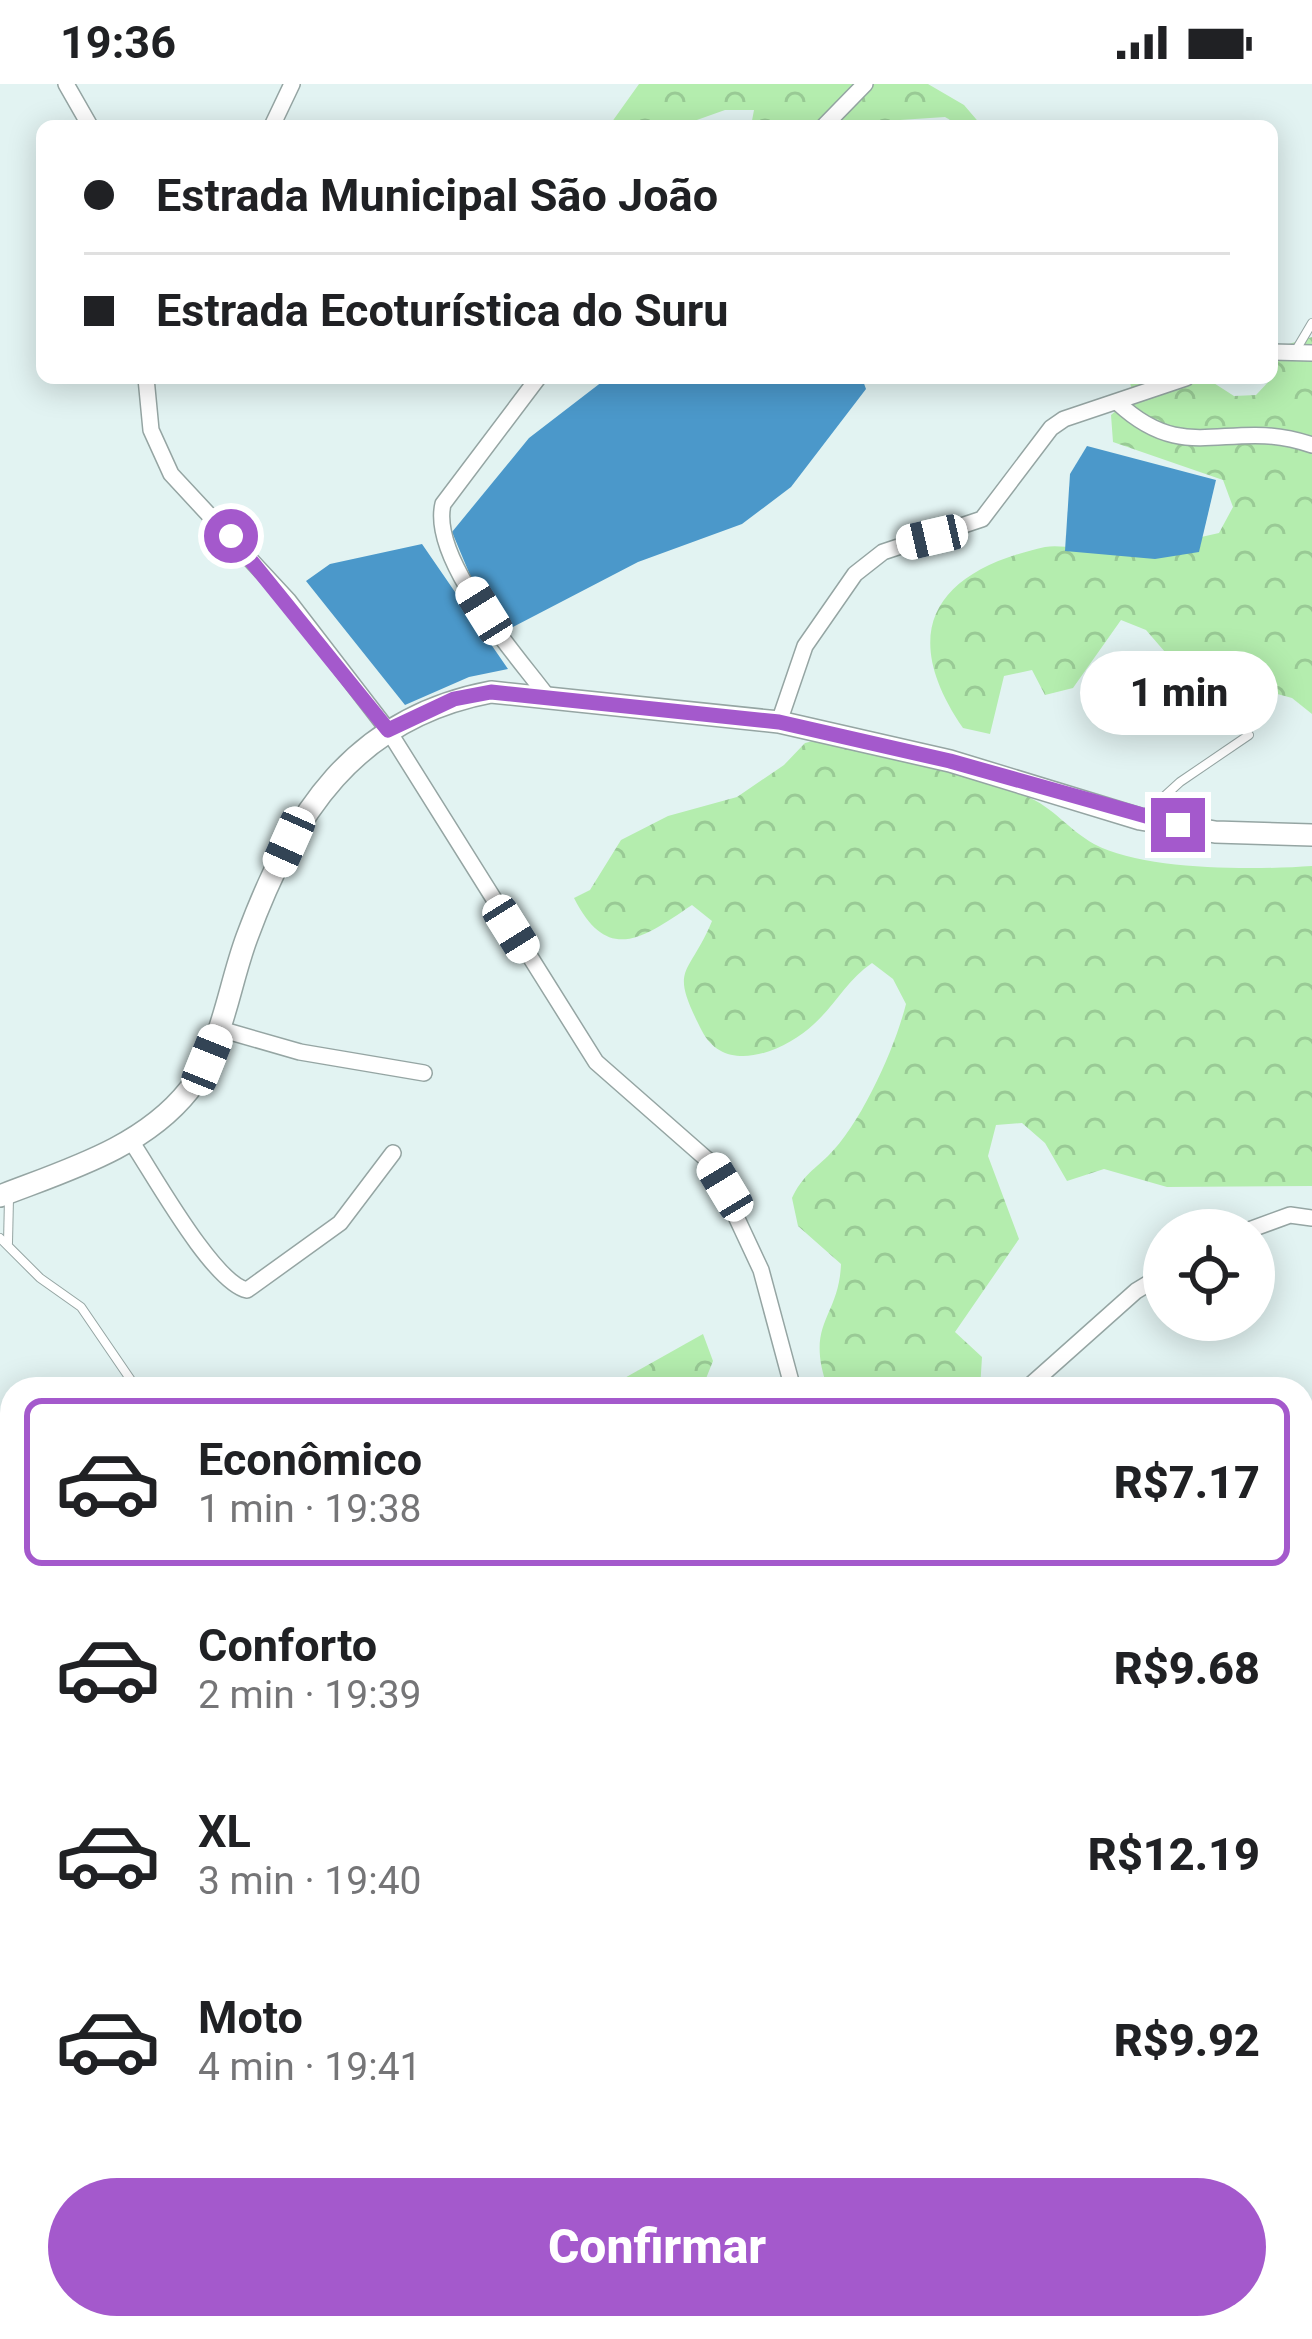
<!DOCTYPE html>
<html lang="pt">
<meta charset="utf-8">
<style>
:root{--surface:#fff;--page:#f6f6f6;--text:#202124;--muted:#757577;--line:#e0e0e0;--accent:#a459cc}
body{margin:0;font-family:Roboto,sans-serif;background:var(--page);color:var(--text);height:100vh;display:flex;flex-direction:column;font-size:45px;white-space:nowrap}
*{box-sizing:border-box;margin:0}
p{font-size:39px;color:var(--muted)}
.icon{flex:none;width:66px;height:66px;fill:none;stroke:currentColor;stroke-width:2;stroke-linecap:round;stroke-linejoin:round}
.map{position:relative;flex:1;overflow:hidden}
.panel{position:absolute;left:0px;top:1293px;width:1314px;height:963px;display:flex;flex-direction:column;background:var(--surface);border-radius:36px 36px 0 0;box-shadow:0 6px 30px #0003}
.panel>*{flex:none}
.guide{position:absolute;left:36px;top:36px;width:1242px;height:264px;border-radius:18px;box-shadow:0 6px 30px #0003;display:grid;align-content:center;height:264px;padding:0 48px;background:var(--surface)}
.controls{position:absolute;left:1143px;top:1125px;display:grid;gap:24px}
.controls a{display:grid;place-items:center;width:132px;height:132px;border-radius:50%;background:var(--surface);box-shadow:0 6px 30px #0003;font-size:60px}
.end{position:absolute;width:54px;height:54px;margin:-27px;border:15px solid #a459cc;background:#fff;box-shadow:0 0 0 6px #fff}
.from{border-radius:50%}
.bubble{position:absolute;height:84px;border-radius:42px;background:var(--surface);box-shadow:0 6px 30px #0003;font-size:39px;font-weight:800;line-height:84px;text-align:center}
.car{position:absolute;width:36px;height:72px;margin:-36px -18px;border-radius:15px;box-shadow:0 0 9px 3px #0007;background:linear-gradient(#fff 24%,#345 0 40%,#fff 0 76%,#345 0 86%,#fff 0)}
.guide b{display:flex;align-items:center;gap:42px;height:114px;font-size:45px}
.guide b+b{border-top:3px solid var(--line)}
.guide i{width:30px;height:30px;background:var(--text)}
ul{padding:21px 0 0;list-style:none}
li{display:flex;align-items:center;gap:36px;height:168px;margin:0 24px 18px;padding:0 24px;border:6px solid transparent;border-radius:18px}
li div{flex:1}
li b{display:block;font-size:45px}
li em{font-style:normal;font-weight:800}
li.on{border-color:var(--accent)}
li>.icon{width:108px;height:108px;stroke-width:1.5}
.action{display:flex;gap:24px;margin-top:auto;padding:24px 48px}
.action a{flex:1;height:138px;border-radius:72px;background:var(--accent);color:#fff;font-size:48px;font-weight:800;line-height:138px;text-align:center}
.status{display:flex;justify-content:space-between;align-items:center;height:84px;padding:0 60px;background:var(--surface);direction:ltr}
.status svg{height:33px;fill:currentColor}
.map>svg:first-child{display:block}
</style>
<div class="status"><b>19:36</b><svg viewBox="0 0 49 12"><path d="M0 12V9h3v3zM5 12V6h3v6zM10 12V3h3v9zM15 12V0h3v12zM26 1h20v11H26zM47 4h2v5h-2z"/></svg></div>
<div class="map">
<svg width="1312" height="2255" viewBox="0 0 1312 2255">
<defs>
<pattern id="forest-crowns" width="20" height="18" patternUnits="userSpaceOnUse" patternTransform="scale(3)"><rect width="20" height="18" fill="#b4edae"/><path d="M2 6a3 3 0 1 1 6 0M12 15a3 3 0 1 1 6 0" fill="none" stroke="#99ca95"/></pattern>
</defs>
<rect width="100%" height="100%" fill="#e2f3f2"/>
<g fill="url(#forest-crowns)">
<path d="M639,0H928L964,21L982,42H961L945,33L900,36L897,42H751L754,26H725L680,42H609Z"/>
<path d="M1312,253V630L1292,614L1237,599L1187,625L1158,623L1156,597L1165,568L1146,546L1121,536L1073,604L1045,611L1032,586L1004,592L990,650L963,644C896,546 936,487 1045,463C1057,461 1070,464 1082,463C1128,461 1175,460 1219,449L1233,423L1223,396L1113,358L1111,331L1133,312L1129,294H1206L1234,312L1256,311L1272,294V265Z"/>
<path d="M833,652C899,670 964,685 1026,712C1053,723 1069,746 1094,760C1145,787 1255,786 1312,782V1102L1167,1103L1104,1085L1067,1097L1045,1059L1022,1039L996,1041L988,1072L1019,1155L955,1248L982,1273L980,1305H892L883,1293L828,1305C804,1238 839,1235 841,1180L798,1142L792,1114C802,1093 812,1087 828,1072C861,1040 895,964 906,920L893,895L872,879C847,896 836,920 814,940C784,968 725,992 702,947C668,881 688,895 712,837L692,821C643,854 608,881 574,814L590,806L621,756L668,732L737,713L784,681L805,659Z"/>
<path d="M703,1250L713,1277L703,1302L714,1305H605Z"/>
</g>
<g fill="#4b98ca">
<path d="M607,294H862L866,305L791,403L742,440L638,478L511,544L475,503L452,448L529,354Z"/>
<path d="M1087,362L1216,396L1199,468L1155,475L1065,467L1070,390Z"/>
<path d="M422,460L508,585L469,593L405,621L306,497L330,480Z"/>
</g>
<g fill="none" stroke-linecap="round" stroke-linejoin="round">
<g stroke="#95a5a3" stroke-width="10">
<g id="service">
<path d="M1296,266L1312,239"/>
<path d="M1145,730L1180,698L1249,651"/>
<path d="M0,1154L40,1194L81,1223L137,1305"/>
<path d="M8,1159L9,1114"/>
<path d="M1302,2022L1312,2008"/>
</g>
</g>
<g stroke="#95a5a3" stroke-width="18">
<g id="minor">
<path d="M66,0L90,42"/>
<path d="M272,42L292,0"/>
<path d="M824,42L865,0"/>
<path d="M1272,268L1312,269"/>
<path d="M146,294L151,346L171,390L288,516L388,646L596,978L711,1079L761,1186L793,1305"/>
<path d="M538,294L443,420C430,475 514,568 547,612"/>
<path d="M1118,319C1188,384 1229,332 1312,361"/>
<path d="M779,638L805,562L855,490L883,468L982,435L1051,344L1064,335L1186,294"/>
<path d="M220,945L300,968L424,989"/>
<path d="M131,1057C152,1088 213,1199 247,1206L340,1139L393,1069"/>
<path d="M1249,1146L1290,1131L1312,1134"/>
<path d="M1026,1305L1136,1207L1164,1190"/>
<path d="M1302,1823L1312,1806"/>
<path d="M0,2189L12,2211"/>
<path d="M31,2244L37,2255"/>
<path d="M796,2244L797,2255"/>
<path d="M598,2255L623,2244"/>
</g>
</g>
<g stroke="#95a5a3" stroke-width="24">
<path id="secondary" d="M0,1112C67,1086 143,1064 189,1006C223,961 228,904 247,853C293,729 354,634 491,608L779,638L950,677L1140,735L1215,748L1312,751"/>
</g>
<use href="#service" stroke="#fff" stroke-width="8"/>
<use href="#minor" stroke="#fff" stroke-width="15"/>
<use href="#secondary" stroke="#fff" stroke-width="21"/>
</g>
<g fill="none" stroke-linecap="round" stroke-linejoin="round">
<path stroke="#a459cc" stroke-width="15" d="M231,452L388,646L454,615L491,608L779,638L950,677L1178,741"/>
</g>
</svg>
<div class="controls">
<a><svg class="icon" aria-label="locate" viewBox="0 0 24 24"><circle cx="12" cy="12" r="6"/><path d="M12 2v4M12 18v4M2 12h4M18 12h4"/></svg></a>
</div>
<i class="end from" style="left:231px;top:452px"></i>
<i class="end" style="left:1178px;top:741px"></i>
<div class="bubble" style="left:1080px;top:567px;width:198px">1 min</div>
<i class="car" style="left:932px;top:453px;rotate:257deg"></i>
<i class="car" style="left:484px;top:527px;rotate:328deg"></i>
<i class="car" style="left:289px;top:758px;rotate:204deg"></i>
<i class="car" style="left:511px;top:845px;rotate:148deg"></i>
<i class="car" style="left:207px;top:976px;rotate:22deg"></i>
<i class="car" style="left:725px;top:1103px;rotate:329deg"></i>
<div class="guide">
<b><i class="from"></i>Estrada Municipal São João</b>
<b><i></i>Estrada Ecoturística do Suru</b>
</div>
<section class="panel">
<ul>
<li class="on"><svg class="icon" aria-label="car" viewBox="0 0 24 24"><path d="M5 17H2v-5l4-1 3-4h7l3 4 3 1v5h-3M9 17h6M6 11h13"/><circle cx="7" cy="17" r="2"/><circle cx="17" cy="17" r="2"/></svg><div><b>Econômico</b><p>1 min · 19:38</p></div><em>R$7.17</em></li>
<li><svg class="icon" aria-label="car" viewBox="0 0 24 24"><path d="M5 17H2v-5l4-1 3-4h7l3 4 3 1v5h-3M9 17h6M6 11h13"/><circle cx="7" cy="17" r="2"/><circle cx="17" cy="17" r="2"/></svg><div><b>Conforto</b><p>2 min · 19:39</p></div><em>R$9.68</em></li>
<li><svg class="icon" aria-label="car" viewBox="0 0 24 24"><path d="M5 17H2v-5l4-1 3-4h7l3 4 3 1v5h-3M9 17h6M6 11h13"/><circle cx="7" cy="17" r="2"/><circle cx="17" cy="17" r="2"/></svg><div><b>XL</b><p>3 min · 19:40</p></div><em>R$12.19</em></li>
<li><svg class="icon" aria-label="car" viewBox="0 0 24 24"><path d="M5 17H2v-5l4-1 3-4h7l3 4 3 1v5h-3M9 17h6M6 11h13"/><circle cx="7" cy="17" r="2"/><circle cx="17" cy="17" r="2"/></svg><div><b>Moto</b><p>4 min · 19:41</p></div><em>R$9.92</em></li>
</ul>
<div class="action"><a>Confirmar</a></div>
</section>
</div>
